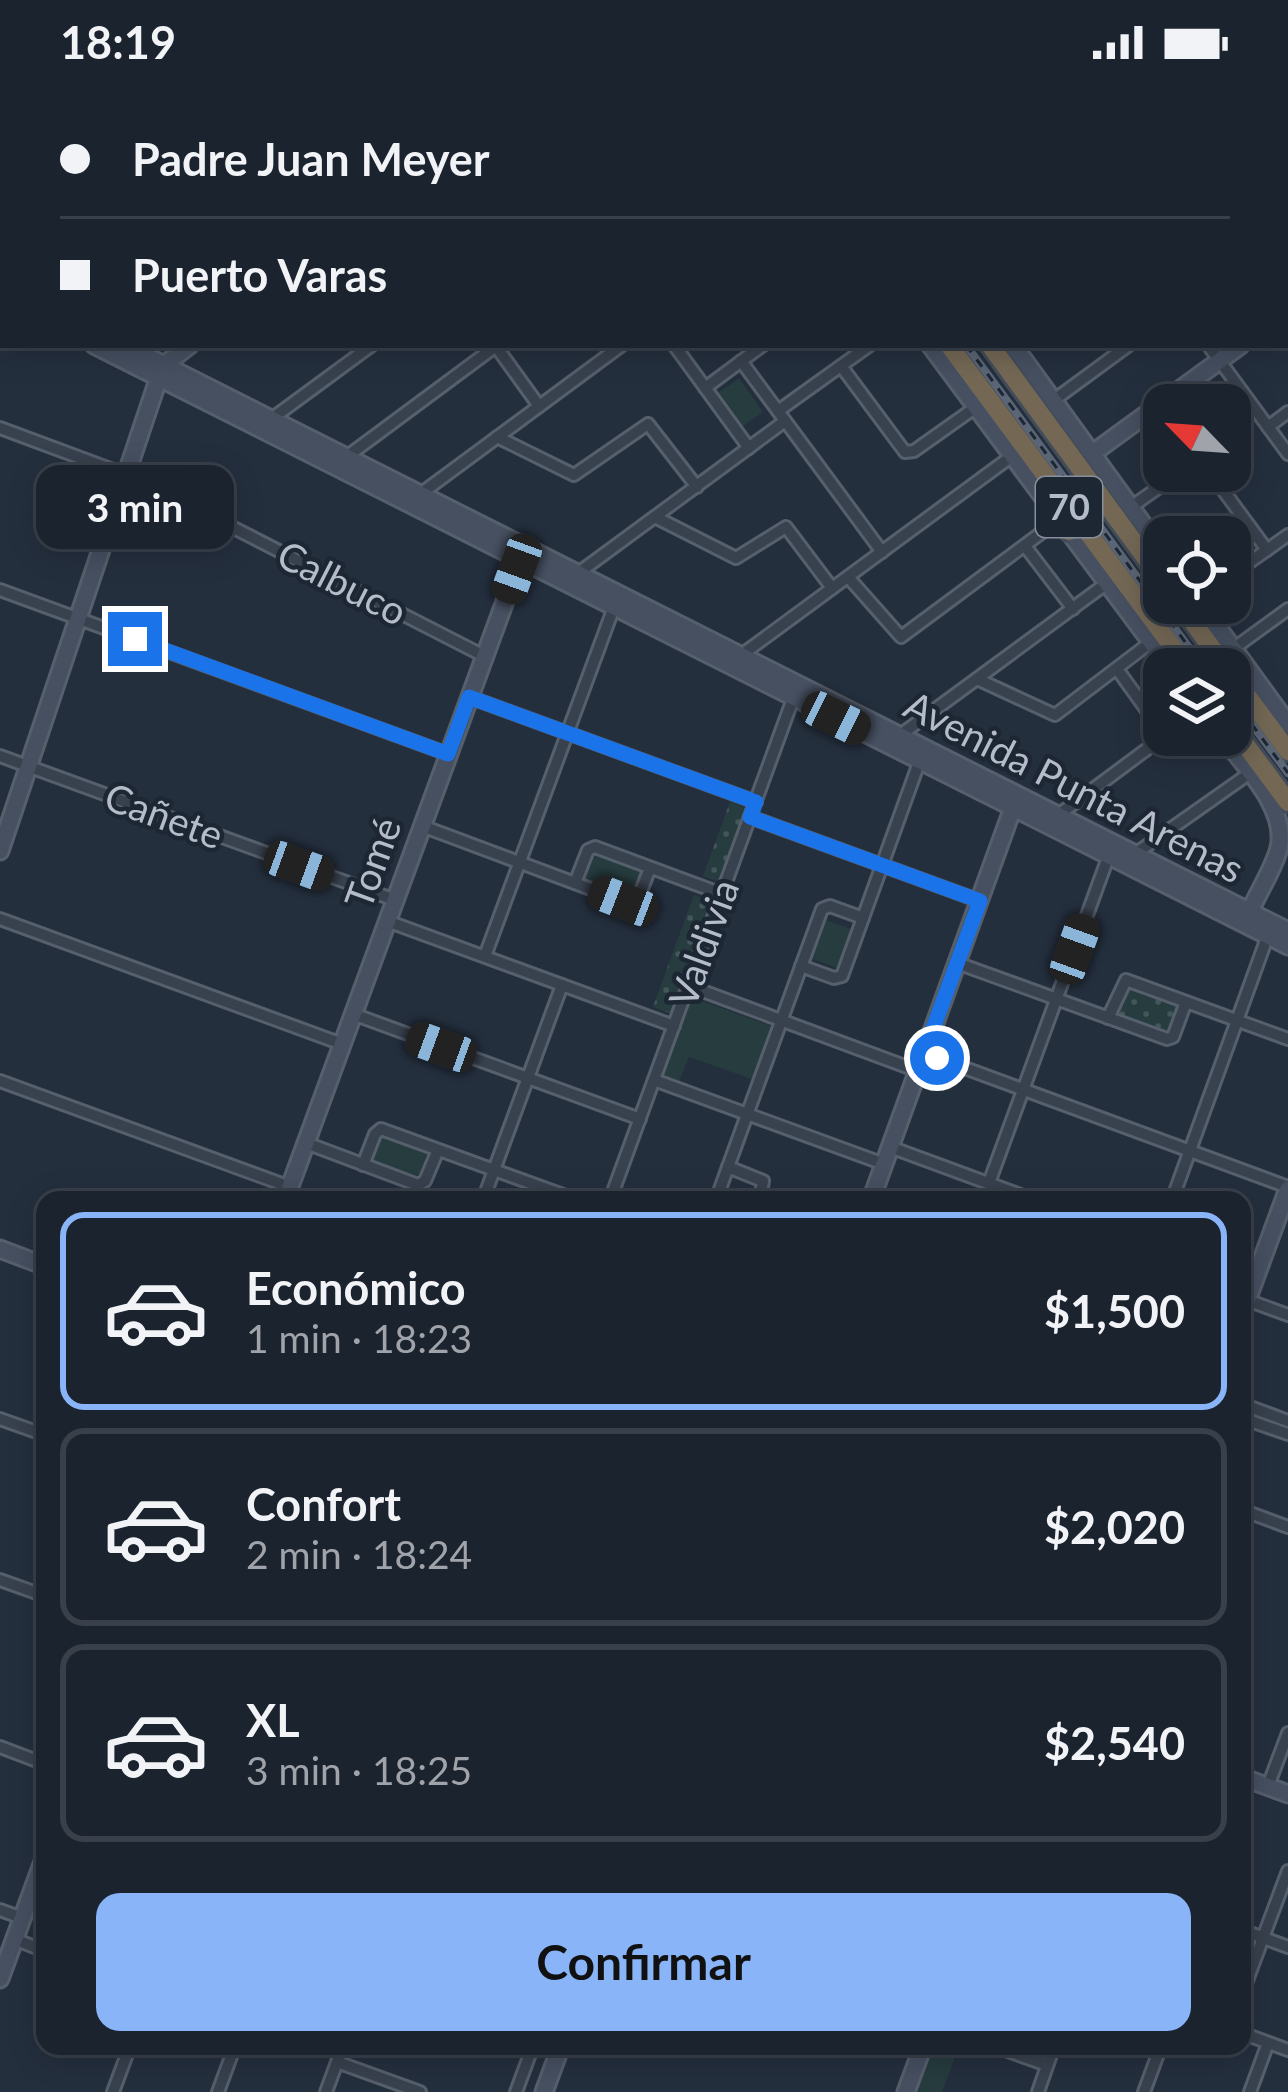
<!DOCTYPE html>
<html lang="es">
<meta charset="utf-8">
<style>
:root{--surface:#1b232e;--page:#242b36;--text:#f1f3f6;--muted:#a0a4aa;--line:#39404a;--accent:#8ab4f8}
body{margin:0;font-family:Lato,sans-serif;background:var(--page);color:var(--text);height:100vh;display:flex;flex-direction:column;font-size:45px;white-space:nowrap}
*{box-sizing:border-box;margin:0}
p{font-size:39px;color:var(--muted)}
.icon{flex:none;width:66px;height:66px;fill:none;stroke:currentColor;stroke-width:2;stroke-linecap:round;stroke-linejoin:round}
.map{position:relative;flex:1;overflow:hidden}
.panel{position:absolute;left:36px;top:1107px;width:1215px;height:864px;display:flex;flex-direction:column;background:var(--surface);border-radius:24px;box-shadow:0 6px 30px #0003,0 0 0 3px var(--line)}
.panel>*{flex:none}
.top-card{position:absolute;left:0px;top:0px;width:1290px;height:264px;box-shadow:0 6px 30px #0003,0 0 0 3px var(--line);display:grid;align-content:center;height:264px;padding:0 60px;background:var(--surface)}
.needle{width:78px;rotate:295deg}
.fabs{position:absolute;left:1143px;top:300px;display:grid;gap:24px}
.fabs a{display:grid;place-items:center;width:108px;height:108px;border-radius:24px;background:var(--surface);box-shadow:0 6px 30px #0003,0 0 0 3px var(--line);font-size:60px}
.end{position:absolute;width:54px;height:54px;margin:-27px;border:15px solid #1a73e8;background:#fff;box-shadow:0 0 0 6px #fff}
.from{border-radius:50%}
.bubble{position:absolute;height:84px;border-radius:24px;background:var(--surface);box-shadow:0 6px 30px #0003,0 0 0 3px var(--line);font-size:39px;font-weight:700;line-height:84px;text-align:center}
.car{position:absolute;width:36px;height:72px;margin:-36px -18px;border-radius:15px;box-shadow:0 0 9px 3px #0007;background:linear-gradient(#222 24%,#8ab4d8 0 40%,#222 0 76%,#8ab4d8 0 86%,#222 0)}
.top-card b{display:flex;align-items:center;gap:42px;height:114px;font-size:45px}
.top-card b+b{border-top:3px solid var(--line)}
.top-card i{width:30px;height:30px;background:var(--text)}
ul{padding:21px 0 0;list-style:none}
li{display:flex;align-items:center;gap:36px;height:198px;margin:0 24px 18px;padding:0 36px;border:6px solid var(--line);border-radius:24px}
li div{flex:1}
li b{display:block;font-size:45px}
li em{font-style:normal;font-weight:700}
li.active{border-color:var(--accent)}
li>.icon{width:108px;height:108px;stroke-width:1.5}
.cta{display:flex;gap:24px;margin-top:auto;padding:24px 60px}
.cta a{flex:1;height:138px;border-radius:24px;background:var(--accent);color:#111;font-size:48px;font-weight:700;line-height:138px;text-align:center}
.status{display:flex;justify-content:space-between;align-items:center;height:84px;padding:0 60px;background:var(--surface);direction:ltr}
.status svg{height:33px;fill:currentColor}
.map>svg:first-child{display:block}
</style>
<div class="status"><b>18:19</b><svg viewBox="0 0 49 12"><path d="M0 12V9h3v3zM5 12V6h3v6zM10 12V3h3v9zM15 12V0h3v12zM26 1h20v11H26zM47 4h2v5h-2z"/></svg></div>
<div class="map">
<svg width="1288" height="2008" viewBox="0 0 1288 2008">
<defs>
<pattern id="grass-dots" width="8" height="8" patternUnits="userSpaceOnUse" patternTransform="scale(3)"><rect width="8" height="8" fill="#263c3f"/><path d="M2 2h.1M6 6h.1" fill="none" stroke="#435659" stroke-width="1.8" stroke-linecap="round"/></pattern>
</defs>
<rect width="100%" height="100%" fill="#242f3e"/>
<g fill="url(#grass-dots)">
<path d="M730,718L749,725L722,799L703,792Z"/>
<path d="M694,811L713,818L672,930L653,923Z"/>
<path d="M1126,900L1180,922L1167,953L1114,932Z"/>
</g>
<g fill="#263c3f">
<path d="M739,294L763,328L742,343L718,309Z"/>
<path d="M596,769L641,786L631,813L585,795Z"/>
<path d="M826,836L851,845L838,884L812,875Z"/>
<path d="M691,913L771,942L752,995L689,973L679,998L662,992Z"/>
<path d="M382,1050L431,1068L422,1093L371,1076Z"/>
<path d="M933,1962H959L942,2008H917Z"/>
</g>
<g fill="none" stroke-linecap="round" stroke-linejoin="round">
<g stroke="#565f6c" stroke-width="16">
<g id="street">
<path d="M107,0L108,3"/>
<path d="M184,0L185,3"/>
<path d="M359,0L360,3"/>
<path d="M924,0L926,3"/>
<path d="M1021,0L1023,3"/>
<path d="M1210,0L1212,3"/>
<path d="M64,3L71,0"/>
<path d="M322,3L329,0"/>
<path d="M496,3L500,0"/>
<path d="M895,3L899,0"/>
<path d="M1187,3L1191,0"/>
<path d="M1287,19L1288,17"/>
<path d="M0,34L3,32"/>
<path d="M1287,104L1288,106"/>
<path d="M0,125L3,123"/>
<path d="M1287,145L1288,144"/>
<path d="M495,261L539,322"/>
<path d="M674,261L749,364"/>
<path d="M1208,261L1288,370"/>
<path d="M741,277L882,468"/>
<path d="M841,282L905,368L914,367L976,323"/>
<path d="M705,304L763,261"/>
<path d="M1054,316L1129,261"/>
<path d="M778,327L870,261"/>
<path d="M270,336L372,261"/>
<path d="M1268,343L1288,328"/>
<path d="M0,344L140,396L484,572"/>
<path d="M497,353L574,391L648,340L697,403"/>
<path d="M345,374L496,262"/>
<path d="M1209,387L1267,466"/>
<path d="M419,411L622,261"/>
<path d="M1131,423L1182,387"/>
<path d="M655,433L736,474L786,443L832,504"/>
<path d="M1025,462L1073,525"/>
<path d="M577,490L785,337"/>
<path d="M1230,492L1288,451"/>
<path d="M848,493L901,553L1060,435"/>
<path d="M0,506L448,670"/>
<path d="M1233,565L1288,525"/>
<path d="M740,572L1012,372"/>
<path d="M1117,585L1164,650"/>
<path d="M977,595L1055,631L1151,558"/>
<path d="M469,613L756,718"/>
<path d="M899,652L1107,499"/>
<path d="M0,672L395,816"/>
<path d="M1057,732L1166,651"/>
<path d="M750,733L980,817"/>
<path d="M422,742L631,820L638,815L650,784"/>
<path d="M1135,770L1250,689"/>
<path d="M575,799L588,766L595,763L722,810"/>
<path d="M0,835L342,960"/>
<path d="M387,837L674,942"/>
<path d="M485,872L614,523"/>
<path d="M957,879L1167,955L1173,953L1186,918"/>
<path d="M801,882L834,894L842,892L920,676"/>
<path d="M689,902L918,987"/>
<path d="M353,930L640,1035"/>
<path d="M1108,934L1126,896L1288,955"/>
<path d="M924,969L1288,1103"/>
<path d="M654,996L884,1080"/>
<path d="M0,997L290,1103"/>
<path d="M306,1059L418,1101L425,1097L438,1066"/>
<path d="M890,1063L1034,1116"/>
<path d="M363,1081L375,1050L381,1045L577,1116"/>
<path d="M728,1083L763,1097L760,1116"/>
<path d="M989,1099L1109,771"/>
<path d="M483,1116L562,901"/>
<path d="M610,1116L794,612"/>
<path d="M716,1116L822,825L830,822L863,834"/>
<path d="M1172,1116L1268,851"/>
<path d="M1247,1216L1288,1231"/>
<path d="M1242,1320L1288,1337"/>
<path d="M1242,1334L1288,1350"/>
<path d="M0,1335L45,1351"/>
<path d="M1242,1426L1288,1443"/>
<path d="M0,1496L45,1512"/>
<path d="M0,1663L45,1680"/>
<path d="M1268,1702L1288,1649"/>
<path d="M0,1826L22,1834"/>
<path d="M1242,1846L1288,1863"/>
<path d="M14,1855L45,1867"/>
<path d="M1242,1910L1288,1787"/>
<path d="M1242,1949L1288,1966"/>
<path d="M994,1962L1047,1981"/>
<path d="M337,1978L420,2008"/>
<path d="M113,2008L130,1962"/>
<path d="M218,2008L235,1962"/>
<path d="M326,2008L343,1962"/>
<path d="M516,2008L533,1962"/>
<path d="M1038,2008L1054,1962"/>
<path d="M1144,2008L1161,1962"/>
<path d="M1250,2008L1268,1959"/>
</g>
</g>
<g stroke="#565f6c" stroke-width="21">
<g id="secondary">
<path d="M738,0L740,3"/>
<path d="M820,0L823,3"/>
<path d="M656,3L662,0"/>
<path d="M674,3L680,0"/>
<path d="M696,3L700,1"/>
<path d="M721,3L727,0"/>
<path d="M0,196L3,198"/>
<path d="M0,215L3,216"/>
<path d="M1287,228L1288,227"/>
<path d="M94,261L1288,862"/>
<path d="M124,261L1288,847"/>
<path d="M930,261L1171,585"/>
<path d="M1013,261L1164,469"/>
<path d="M1093,369L1241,261"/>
<path d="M1200,519L1288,640"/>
<path d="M1221,651C1243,681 1288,723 1279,764C1273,787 1257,809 1248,832"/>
<path d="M0,767L159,293L168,278L190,261"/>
<path d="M285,1116L522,471"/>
<path d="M871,1116L1015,718"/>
<path d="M0,1165L45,1182"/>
<path d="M1242,1230L1288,1105"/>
<path d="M1242,1693L1288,1710"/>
<path d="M0,1895L45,1772"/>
<path d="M544,2008L561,1962"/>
<path d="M906,2008L923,1962"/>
</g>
</g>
<g stroke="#434c59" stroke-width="24">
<g id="highway">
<path d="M753,0L755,3"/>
<path d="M800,0L803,3"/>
<path d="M949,261L1189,585"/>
<path d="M990,261L1164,499"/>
<path d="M1049,414L1069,447"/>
<path d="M1179,519L1227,585"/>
<path d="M1230,589L1288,667"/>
<path d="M1230,640L1288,718"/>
</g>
</g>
<use href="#street" stroke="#38414e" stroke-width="10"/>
<use href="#secondary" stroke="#465061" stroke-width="15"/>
<use href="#highway" stroke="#746855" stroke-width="18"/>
<g stroke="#5a6575" stroke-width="8">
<g id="rail">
<path d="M780,0L782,3"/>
<path d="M966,261L1205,585"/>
<path d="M1230,611L1288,689"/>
</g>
</g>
<use href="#rail" stroke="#1d2633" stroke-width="3" stroke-dasharray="9" stroke-linecap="butt"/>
</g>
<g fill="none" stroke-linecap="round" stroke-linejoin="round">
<path stroke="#1a73e8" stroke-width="15" d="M135,555L448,670L469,613L756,718L750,733L980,817L924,969L937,974"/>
</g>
<g text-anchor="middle" stroke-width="9" stroke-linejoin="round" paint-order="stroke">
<rect fill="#1d2633" stroke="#878f9c" stroke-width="3" x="1036" y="393" width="66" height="60" rx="9"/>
<g font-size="36" font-weight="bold" fill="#b4bcc9">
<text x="1069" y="436">70</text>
</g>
<g font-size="39" fill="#b4bcc9" stroke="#1d2633">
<text transform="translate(342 499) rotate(27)" y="14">Calbuco</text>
<text transform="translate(1074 703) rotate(27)" y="14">Avenida Punta Arenas</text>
<text transform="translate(164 732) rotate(20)" y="14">Cañete</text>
<text transform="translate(373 779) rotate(-70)" y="14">Tomé</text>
<text transform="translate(704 859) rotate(-70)" y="14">Valdivia</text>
</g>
</g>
</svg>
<div class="fabs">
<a><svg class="needle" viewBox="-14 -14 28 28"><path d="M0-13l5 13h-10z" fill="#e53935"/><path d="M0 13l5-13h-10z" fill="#a0a4aa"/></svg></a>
<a><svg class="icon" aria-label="locate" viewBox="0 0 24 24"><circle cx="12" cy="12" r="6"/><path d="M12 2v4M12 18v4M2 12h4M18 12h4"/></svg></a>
<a><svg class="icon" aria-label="layers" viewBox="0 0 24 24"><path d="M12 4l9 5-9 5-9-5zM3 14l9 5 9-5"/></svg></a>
</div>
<i class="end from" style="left:937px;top:974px"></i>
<i class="end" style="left:135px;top:555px"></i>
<div class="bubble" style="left:36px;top:381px;width:198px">3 min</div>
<i class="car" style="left:517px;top:485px;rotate:200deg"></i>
<i class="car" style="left:836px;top:634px;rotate:116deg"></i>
<i class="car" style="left:299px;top:782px;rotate:110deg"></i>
<i class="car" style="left:623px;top:817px;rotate:291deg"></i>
<i class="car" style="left:1075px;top:865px;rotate:20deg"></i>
<i class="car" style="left:441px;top:963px;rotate:290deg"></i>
<div class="top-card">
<b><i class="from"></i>Padre Juan Meyer</b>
<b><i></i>Puerto Varas</b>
</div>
<section class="panel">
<ul>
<li class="active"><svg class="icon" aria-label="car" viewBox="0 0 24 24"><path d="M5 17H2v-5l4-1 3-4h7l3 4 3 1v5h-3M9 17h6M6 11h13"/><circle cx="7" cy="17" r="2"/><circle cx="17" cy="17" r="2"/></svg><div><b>Económico</b><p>1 min · 18:23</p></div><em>$1,500</em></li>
<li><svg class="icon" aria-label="car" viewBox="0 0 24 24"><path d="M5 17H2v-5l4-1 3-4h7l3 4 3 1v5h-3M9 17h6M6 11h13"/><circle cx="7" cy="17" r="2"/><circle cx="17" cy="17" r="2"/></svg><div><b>Confort</b><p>2 min · 18:24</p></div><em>$2,020</em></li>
<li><svg class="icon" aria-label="car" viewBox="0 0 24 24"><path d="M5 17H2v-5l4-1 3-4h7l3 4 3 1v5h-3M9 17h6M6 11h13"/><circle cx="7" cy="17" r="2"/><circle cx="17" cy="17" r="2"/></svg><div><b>XL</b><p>3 min · 18:25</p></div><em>$2,540</em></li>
</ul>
<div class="cta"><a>Confirmar</a></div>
</section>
</div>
